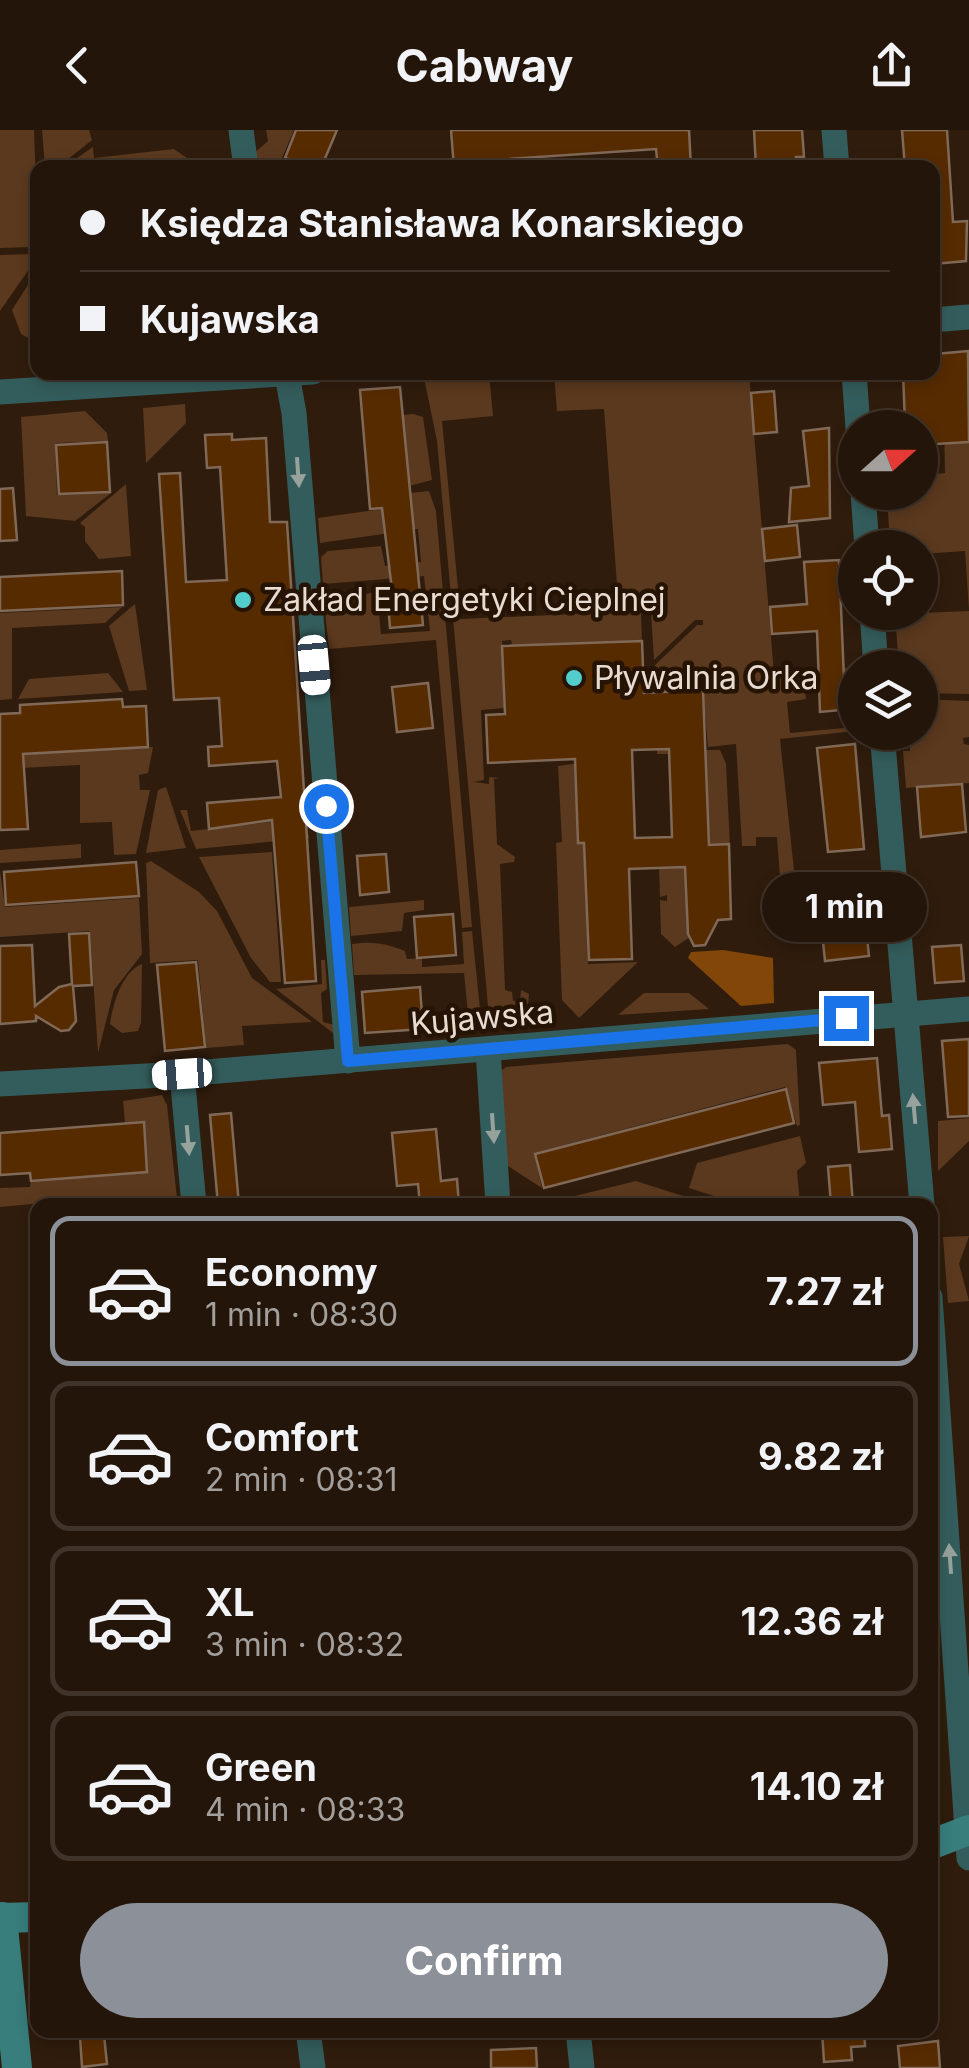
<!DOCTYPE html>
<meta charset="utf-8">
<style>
:root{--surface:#231509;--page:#2f2217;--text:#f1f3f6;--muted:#a39f9c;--line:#40342a;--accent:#8c9099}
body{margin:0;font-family:Inter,sans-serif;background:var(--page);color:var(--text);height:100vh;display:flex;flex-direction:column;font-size:38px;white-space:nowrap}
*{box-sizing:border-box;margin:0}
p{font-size:32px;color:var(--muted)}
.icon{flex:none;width:55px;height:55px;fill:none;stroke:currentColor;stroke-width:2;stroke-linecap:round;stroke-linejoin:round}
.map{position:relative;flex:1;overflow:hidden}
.sheet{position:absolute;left:30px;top:1068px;width:908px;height:840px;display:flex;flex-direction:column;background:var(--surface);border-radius:20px;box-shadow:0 5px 15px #0003,0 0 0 2px var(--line)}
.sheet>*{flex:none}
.guide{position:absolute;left:30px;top:30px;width:910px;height:220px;border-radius:20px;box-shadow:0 5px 15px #0003,0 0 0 2px var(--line);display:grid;align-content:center;height:220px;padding:0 50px;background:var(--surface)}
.needle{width:65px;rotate:69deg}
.buttons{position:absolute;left:838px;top:280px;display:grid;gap:20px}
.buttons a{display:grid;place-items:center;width:100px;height:100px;border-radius:50%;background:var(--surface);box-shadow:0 5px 15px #0003,0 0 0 2px var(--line);font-size:50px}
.end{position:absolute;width:45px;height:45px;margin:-22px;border:12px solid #1a73e8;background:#fff;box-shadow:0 0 0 5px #fff}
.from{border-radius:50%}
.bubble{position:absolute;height:70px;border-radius:35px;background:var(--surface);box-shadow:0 5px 15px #0003,0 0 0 2px var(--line);font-size:32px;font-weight:700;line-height:70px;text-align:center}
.car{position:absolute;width:30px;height:60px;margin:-30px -15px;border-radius:12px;box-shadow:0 0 8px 2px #0007;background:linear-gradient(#fff 24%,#345 0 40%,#fff 0 76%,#345 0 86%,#fff 0)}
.guide b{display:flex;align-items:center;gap:35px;height:95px;font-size:38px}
.guide b+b{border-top:2px solid var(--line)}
.guide i{width:25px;height:25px;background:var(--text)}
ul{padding:18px 0 0;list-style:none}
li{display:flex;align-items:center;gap:30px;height:150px;margin:0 20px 15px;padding:0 30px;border:5px solid var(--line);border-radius:20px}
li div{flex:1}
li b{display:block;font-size:38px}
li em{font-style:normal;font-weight:700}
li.active{border-color:var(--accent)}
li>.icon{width:90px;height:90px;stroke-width:1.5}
.action{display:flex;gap:20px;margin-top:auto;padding:20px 50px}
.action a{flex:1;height:115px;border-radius:60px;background:var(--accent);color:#fff;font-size:40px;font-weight:700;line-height:115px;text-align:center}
header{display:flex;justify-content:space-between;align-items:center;height:130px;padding:0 50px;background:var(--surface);font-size:45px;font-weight:700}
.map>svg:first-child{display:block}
</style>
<header><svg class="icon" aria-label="back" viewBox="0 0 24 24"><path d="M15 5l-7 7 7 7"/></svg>Cabway<svg class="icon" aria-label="share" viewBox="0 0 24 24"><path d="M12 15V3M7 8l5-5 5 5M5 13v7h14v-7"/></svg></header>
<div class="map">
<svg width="969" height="1938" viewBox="0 0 969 1938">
<rect width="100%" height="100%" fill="#2f1c0c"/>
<g fill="#5b391e">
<path d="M0,0H34L38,111L32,117L0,118Z"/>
<path d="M42,0H89L92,10L58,37H45Z"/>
<path d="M266,0H294L282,28L301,37H254L252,25L268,11Z"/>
<path d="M93,17L94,28L174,19L200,37H64Z"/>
<path d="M31,124L34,132L0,181V125Z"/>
<path d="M37,141L38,213H37L21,204L12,180Z"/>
<path d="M423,243H489L493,286L442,291L461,489L619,482L604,279L557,281L554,243H749L774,544L855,537V546L816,549L815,557L805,558L806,569L787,572L790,603L855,597V601L780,609L794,740L789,788H783L777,707H756V716H742L736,614L708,617L703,561L667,562L669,624H657L656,563L661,558L655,535L697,495H703V490H695L654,530L651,482L641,483L642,511L512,515L511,510L502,511L505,578L481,580L484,650L474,652L489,654V647L500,648L494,649L497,714L515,727L514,732L500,734L505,860L512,862L513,871L520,870L521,860L529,864L526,895L496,898L489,887L437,311Z"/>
<path d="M185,274L186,293L146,333L143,278Z"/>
<path d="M85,281L107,303L108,311L55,313L57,365L111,363L75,391L26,386L21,287Z"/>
<path d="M413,284L423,287L432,350L409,356L403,285Z"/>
<path d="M969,288V480L965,421L920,424V418L890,417L887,363L920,362V346L945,343L944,290Z"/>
<path d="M126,354L131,426L99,429L85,411V397L80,393Z"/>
<path d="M429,361L436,381L472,797L462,798L436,510L329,519L325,482C345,479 345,466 377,462L381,504L430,501L424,446L323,454L321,427L328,421L381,416L385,436L421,432L418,399L320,413L318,388L410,375V363Z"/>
<path d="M135,474L147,560L129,561L109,496Z"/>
<path d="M122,477L105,493L12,498V569L0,570V483Z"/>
<path d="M969,481V564L920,563V538L899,537L895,484Z"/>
<path d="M108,543L123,562L18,569L29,549Z"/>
<path d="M920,569L969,571V607L963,608L964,614L969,615V653L906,658L903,621H910V611H902L901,603L920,602Z"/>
<path d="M153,617L148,643L139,645L140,660H150L136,724L114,725L112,692L80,693V635L0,639V626Z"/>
<path d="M705,620H720L726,634L730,717L709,715Z"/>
<path d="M595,631L594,713L585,740L588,834L638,832L579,888L562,870L556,713L562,712L558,636Z"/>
<path d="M166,657L186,718L146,723L158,660Z"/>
<path d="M180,680H187L191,701L286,690L287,703L308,702L309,708L196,719Z"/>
<path d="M81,714V728L0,733V720Z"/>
<path d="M272,722L281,852H270L251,828L199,727Z"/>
<path d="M151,731L199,762L217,781L252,848L312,892L242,896L244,915L206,918L198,830L150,833L146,733Z"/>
<path d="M685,737L690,807L675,817L661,804L660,770L667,771V765L660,767L659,738Z"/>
<path d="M0,741L5,777L139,768L142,824L114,860L98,923L90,801L0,807Z"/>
<path d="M424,770V780L404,783L402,801L351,806L349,777Z"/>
<path d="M472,801L481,889L476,896L453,901L452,885L468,883L464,843L354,845L352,814C373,811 385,813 405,821L407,829L422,828V837L464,834L462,802Z"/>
<path d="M321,830H325L327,859L321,863L323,892L334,895L333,903L276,859L322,854Z"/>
<path d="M142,834L141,893L138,901L122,903L110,894C113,873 122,842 142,834Z"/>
<path d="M644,863H689L709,879L618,885Z"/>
<path d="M788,914L796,920L800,995L797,996L785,957L534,1023L542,1058L505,1034L501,941L506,937Z"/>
<path d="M162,965L167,975L177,1069L99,1075L98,1068L0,1077V1058L30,1057L31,1051L147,1042L144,992L125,993L123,971Z"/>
<path d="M969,988V1011L938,1041V991Z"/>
<path d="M800,1006L806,1033L797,1041L800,1075H742L689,1058L697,1033Z"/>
<path d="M636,1051L711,1075H567L571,1067Z"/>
<path d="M969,1106L959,1134L969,1171L948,1173L943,1107Z"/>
</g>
<path fill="#814608" d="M723,820L773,828L774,873L741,876L688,828L691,822Z"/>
<g fill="#572b00" stroke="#806957" stroke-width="2.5" fill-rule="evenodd">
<path d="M296,0H337L321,38L285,28Z"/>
<path d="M451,0H689L691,38H658L656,19L495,30V38H454Z"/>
<path d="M754,0H802L804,27H796L797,33L756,38Z"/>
<path d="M902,0H947L953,92L967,91L966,131L934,134L932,38H905Z"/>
<path d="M968,221L969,312L920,315V294H905L903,242H936L935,224Z"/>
<path d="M400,257L423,495L390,498L387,460H392L382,378L370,379L360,260Z"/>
<path d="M774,261L777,302L754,304L751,263Z"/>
<path d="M829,298L830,388L789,392L791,358L809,356L803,301Z"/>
<path d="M232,304V310L266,308L270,392H287L316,851L285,853L272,690L209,699L207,673L281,667L277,631L209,636L208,617L222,616L219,568L174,570L159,344L180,343L186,452L227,450L220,337L207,338L205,305Z"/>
<path d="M107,312L110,362L59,364L56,315Z"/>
<path d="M13,358L17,410L0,411V359Z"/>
<path d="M797,395L800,427L765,431L762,399Z"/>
<path d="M839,430L844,549L849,548L851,579L820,582L817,501L772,504L770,477L807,474L804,432Z"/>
<path d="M122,441L123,475L0,481V447Z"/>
<path d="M642,511L644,563L703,560L709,715L729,714L731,789L718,790L705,815L694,816L688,804L685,737L629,739L632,829L589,830L584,713H578L575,629L488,633L486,585L505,584L502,516ZM669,619L672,707L635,708L632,620Z"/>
<path d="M428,553L433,598L397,602L392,557Z"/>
<path d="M122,569L123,577L146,576L148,617L23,624L28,699L0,700V584L20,583V575Z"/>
<path d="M855,614L864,719L828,722L817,618Z"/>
<path d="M962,654L966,702L921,707L917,657Z"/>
<path d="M386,724L389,762L360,765L357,726Z"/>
<path d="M136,732L139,766L6,775L4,742Z"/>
<path d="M836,751L843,770L863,768L869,826L825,831L817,753Z"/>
<path d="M453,784L456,825L417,828L414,787Z"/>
<path d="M89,803L92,855L73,856L76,891L69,900L61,901L36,886V891L0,894V816L32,815L35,876L59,857L72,854L69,804Z"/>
<path d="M961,815L964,851L935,853L932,817Z"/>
<path d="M196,832L205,917L165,921L157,835Z"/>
<path d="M420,857L423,899L365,903L362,862Z"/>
<path d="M969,909V986L948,987L942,911Z"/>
<path d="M877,928L882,986L889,985L892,1019L859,1022L855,972L823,975L819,933Z"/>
<path d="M786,959L794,993L544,1058L535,1024Z"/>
<path d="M231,983L239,1075H218L210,985Z"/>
<path d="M144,992L147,1042L31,1051L30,1043L0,1045V1003Z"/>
<path d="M436,999L441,1051L457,1049L459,1075H420L418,1054L397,1056L392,1003Z"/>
<path d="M850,1035L853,1075H831L828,1037Z"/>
<path d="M838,1900H864L865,1916L851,1917L852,1930L824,1932L822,1901Z"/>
<path d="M104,1905L107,1934L82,1937L80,1907Z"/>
<path d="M938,1911L940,1938H900L898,1916Z"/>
<path d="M536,1918L537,1938H491V1920Z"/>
</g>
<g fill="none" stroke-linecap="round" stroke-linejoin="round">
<g stroke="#335d5c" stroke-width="25">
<path d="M241,0L246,38"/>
<path d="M834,0L837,38"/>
<path d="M932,190L969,187"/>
<path d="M854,242L858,298"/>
<path d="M287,245L294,283L348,931"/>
<path d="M0,262L313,242"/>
<path d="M863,362L867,418"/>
<path d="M872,482L876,538"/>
<path d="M882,602L922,1075"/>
<path d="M488,920L498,1075"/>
<path d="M182,944L194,1075"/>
<path d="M0,954L182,944L969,879"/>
<path d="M930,1167L969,1728"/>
<path d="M308,1900L313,1938"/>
<path d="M578,1900L582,1938"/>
</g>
<g stroke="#377e7d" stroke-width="30">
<path d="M930,1715L969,1700"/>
<path d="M2,1787L17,1938"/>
<path d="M0,1788L38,1787"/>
</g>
</g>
<defs><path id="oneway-solid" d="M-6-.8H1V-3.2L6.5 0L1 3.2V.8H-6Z" transform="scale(2.5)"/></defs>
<g fill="#97a29c">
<use href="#oneway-solid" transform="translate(298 342) rotate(86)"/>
<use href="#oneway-solid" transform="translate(914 979) rotate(-95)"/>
<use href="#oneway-solid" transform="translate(493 998) rotate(86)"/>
<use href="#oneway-solid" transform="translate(188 1010) rotate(85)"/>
<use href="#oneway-solid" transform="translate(950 1429) rotate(-94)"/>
</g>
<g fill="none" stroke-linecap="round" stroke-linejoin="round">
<path stroke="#1a73e8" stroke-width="12" d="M326,676L348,931L846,888"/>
</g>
<g fill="#53cdcb" stroke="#251304" stroke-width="4">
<circle cx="243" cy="470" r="10"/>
<circle cx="574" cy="548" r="10"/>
</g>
<g text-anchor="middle" stroke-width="9" stroke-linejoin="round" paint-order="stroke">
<g font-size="32" fill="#e8dbd1" stroke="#251304" text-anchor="start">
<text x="263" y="481">Zakład Energetyki Cieplnej</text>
<text x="594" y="559">Pływalnia Orka</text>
</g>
<g font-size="32" fill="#e8dbd1" stroke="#251304">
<text transform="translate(482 888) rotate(-5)" y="11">Kujawska</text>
</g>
</g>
</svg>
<div class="buttons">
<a><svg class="needle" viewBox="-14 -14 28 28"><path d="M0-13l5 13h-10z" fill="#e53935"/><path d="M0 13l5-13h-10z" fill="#a39f9c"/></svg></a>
<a><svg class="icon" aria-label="locate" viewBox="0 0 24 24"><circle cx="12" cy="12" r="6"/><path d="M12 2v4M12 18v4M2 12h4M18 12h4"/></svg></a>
<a><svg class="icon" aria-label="layers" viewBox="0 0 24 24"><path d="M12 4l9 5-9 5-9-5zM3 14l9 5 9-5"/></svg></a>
</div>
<i class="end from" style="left:326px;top:676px"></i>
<i class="end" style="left:846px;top:888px"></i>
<div class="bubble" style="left:762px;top:742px;width:165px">1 min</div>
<i class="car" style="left:314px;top:535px;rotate:175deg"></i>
<i class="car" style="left:182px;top:944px;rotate:266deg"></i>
<div class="guide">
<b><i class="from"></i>Księdza Stanisława Konarskiego</b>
<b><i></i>Kujawska</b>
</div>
<section class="sheet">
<ul>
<li class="active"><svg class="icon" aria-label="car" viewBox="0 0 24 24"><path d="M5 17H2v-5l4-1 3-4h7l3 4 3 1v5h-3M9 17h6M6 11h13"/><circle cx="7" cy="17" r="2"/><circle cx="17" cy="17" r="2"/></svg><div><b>Economy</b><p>1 min · 08:30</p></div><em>7.27 zł</em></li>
<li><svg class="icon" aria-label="car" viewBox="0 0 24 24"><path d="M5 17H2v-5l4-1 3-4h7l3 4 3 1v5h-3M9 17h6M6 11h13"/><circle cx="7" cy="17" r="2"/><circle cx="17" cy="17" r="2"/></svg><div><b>Comfort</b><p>2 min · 08:31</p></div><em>9.82 zł</em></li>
<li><svg class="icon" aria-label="car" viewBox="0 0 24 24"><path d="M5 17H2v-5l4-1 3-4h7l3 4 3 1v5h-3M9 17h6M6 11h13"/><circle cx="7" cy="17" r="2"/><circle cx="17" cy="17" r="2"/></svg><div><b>XL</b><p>3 min · 08:32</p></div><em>12.36 zł</em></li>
<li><svg class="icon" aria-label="car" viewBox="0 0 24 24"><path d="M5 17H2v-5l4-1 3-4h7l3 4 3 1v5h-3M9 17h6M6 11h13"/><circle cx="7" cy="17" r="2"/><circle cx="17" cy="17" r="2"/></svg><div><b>Green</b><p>4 min · 08:33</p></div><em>14.10 zł</em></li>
</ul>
<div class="action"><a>Confirm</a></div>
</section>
</div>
